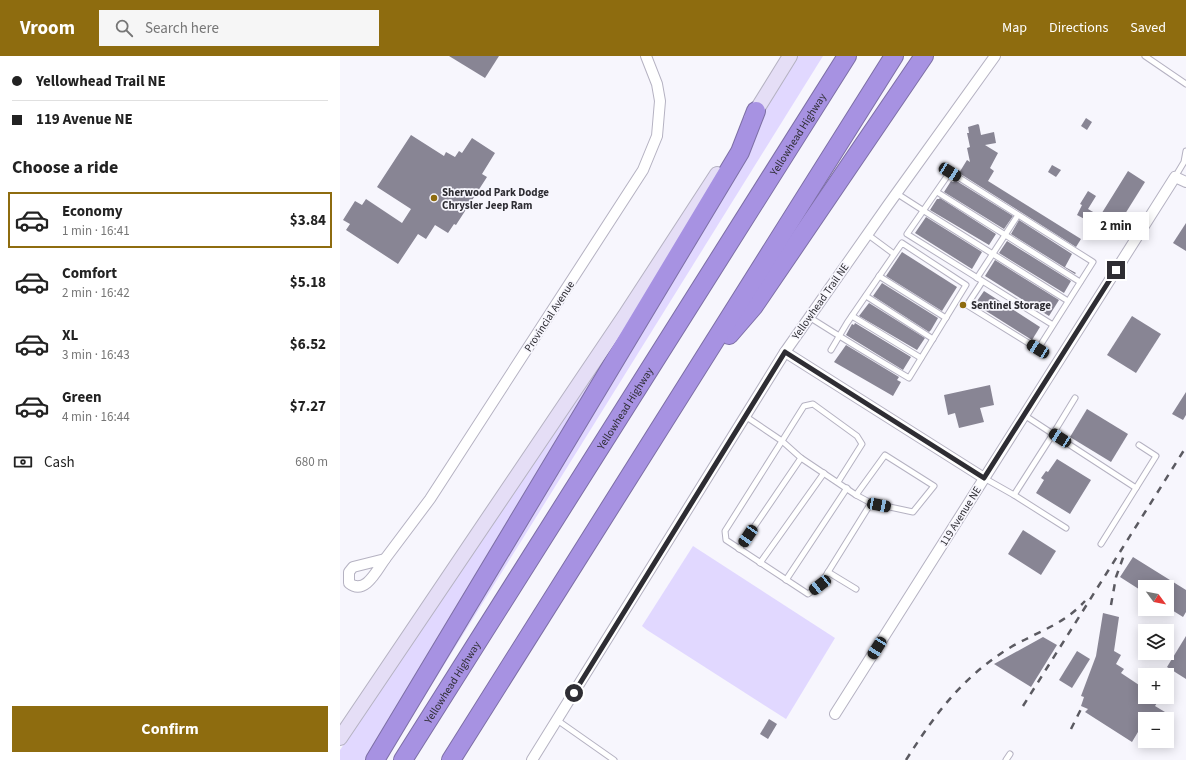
<!DOCTYPE html>
<meta charset="utf-8">
<style>
:root{--surface:#fff;--page:#f6f6f6;--text:#222;--muted:#767676;--line:#e0e0e0;--accent:#8e6c0f}
body{margin:0;font-family:"Source Sans 3",sans-serif;background:var(--page);color:var(--text);height:100vh;display:flex;flex-direction:column;font-size:15px;white-space:nowrap}
*{box-sizing:border-box;margin:0}
p{font-size:13px;color:var(--muted)}
.icon{flex:none;width:22px;height:22px;fill:none;stroke:currentColor;stroke-width:2;stroke-linecap:round;stroke-linejoin:round}
.map{position:relative;flex:1;overflow:hidden}
.sheet{display:flex;flex-direction:column;background:var(--surface);width:340px}
.sheet>*{flex:none}
.hud{display:grid;align-content:center;height:88px;padding:0 12px;background:var(--surface)}
.needle{width:26px;rotate:122deg}
.controls{position:absolute;left:798px;top:524px;display:grid;gap:8px}
.controls a{display:grid;place-items:center;width:36px;height:36px;border-radius:0px;background:var(--surface);box-shadow:0 2px 10px #0003;font-size:20px}
.end{position:absolute;width:18px;height:18px;margin:-9px;border:5px solid #2e2d33;background:#fff;box-shadow:0 0 0 2px #fff}
.from{border-radius:50%}
.bubble{position:absolute;height:28px;border-radius:0px;background:var(--surface);box-shadow:0 2px 10px #0003;font-size:13px;font-weight:700;line-height:28px;text-align:center}
.car{position:absolute;width:12px;height:24px;margin:-12px -6px;border-radius:5px;box-shadow:0 0 3px 1px #0007;background:linear-gradient(#222 24%,#8ab4d8 0 40%,#222 0 76%,#8ab4d8 0 86%,#222 0)}
.hud b{display:flex;align-items:center;gap:14px;height:38px;font-size:15px}
.hud b+b{border-top:1px solid var(--line)}
.hud i{width:10px;height:10px;background:var(--text)}
ul{padding:0;list-style:none}
li{display:flex;align-items:center;gap:12px;height:56px;margin:0 8px 6px;padding:0 4px;border:2px solid transparent;border-radius:0px}
li div{flex:1}
li b{display:block;font-size:15px}
li em{font-style:normal;font-weight:700}
li.active{border-color:var(--accent)}
li>.icon{width:36px;height:36px;stroke-width:1.5}
h2{padding:0 12px;font-size:18px;line-height:48px}
.pay{display:flex;align-items:center;gap:10px;height:44px;padding:0 12px;font-size:15px}
.pay p{margin-inline-start:auto}
.primary-button{display:flex;gap:8px;margin-top:auto;padding:8px 12px}
.primary-button a{flex:1;height:46px;border-radius:0px;background:var(--accent);color:#fff;font-size:16px;font-weight:700;line-height:46px;text-align:center}
header{display:flex;align-items:center;gap:24px;box-sizing:border-box;height:56px;padding:0 20px;background:var(--accent);color:#fff}
header strong{font-size:19px}
nav{display:flex;gap:22px;margin-inline-start:auto;font-size:14px}
.search{width:280px;height:36px;background:var(--page);display:flex;align-items:center;gap:10px;box-sizing:border-box;padding:0 14px;border-radius:0px;color:var(--muted);font-size:15px}
main{display:flex;flex:1;min-height:0}
.map>svg:first-child{display:block}
</style>
<header>
<strong>Vroom</strong>
<div class="search"><svg class="icon" aria-label="search" viewBox="0 0 24 24"><circle cx="10" cy="10" r="6"/><path d="M15 15l6 6"/></svg>Search here</div>
<nav><a>Map</a><a>Directions</a><a>Saved</a></nav>
</header>
<main>
<section class="sheet">
<div class="hud">
<b><i class="from"></i>Yellowhead Trail NE</b>
<b><i></i>119 Avenue NE</b>
</div>
<h2>Choose a ride</h2>
<ul>
<li class="active"><svg class="icon" aria-label="car" viewBox="0 0 24 24"><path d="M5 17H2v-5l4-1 3-4h7l3 4 3 1v5h-3M9 17h6M6 11h13"/><circle cx="7" cy="17" r="2"/><circle cx="17" cy="17" r="2"/></svg><div><b>Economy</b><p>1 min · 16:41</p></div><em>$3.84</em></li>
<li><svg class="icon" aria-label="car" viewBox="0 0 24 24"><path d="M5 17H2v-5l4-1 3-4h7l3 4 3 1v5h-3M9 17h6M6 11h13"/><circle cx="7" cy="17" r="2"/><circle cx="17" cy="17" r="2"/></svg><div><b>Comfort</b><p>2 min · 16:42</p></div><em>$5.18</em></li>
<li><svg class="icon" aria-label="car" viewBox="0 0 24 24"><path d="M5 17H2v-5l4-1 3-4h7l3 4 3 1v5h-3M9 17h6M6 11h13"/><circle cx="7" cy="17" r="2"/><circle cx="17" cy="17" r="2"/></svg><div><b>XL</b><p>3 min · 16:43</p></div><em>$6.52</em></li>
<li><svg class="icon" aria-label="car" viewBox="0 0 24 24"><path d="M5 17H2v-5l4-1 3-4h7l3 4 3 1v5h-3M9 17h6M6 11h13"/><circle cx="7" cy="17" r="2"/><circle cx="17" cy="17" r="2"/></svg><div><b>Green</b><p>4 min · 16:44</p></div><em>$7.27</em></li>
</ul>
<div class="pay"><svg class="icon" aria-label="cash" viewBox="0 0 24 24"><path d="M3 7h18v10H3z"/><circle cx="12" cy="12" r="2"/></svg>Cash<p>680 m</p></div>
<div class="primary-button"><a>Confirm</a></div>
</section>
<div class="map">
<svg width="846" height="704" viewBox="0 0 846 704">
<rect width="100%" height="100%" fill="#f7f6fd"/>
<g fill="#e1d8ff">
<path d="M457,0H483L45,704L414,73Z"/>
<path d="M293,260L26,704H0V694Z"/>
<path d="M353,490L495,582L446,663L307,574L302,570Z"/>
</g>
<g fill="#888594">
<path d="M109,0H159L145,22Z"/>
<path d="M746,62L752,66L747,74L741,70Z"/>
<path d="M638,68L639,69L641,79L654,76L656,87L645,89L658,97L650,112L654,115L648,125L741,183L736,191L619,117L627,104L630,106L627,92L630,91L627,77H629L628,71Z"/>
<path d="M71,79L104,100L106,96L115,101L119,95L122,97L132,82L155,97L142,118L147,121L116,169L114,168L108,177L95,169L86,183L78,178L58,208L6,174L10,168L3,164L15,145L22,149L26,143L62,167L71,153L37,131Z"/>
<path d="M712,109L721,114L716,121L708,116Z"/>
<path d="M788,115L805,126L775,174L773,173L771,176L769,175L767,177L761,173L762,171L751,164L750,166L737,159L742,149L740,148L748,135L756,140L748,153L760,160Z"/>
<path d="M615,124L673,160L664,173L604,136L611,125L613,126Z"/>
<path d="M600,142L656,178L649,189L590,154L597,143H599Z"/>
<path d="M586,161L642,196L632,213L575,177Z"/>
<path d="M679,164L732,198L725,211L736,217L735,218L671,178Z"/>
<path d="M846,167V195L833,187Z"/>
<path d="M667,185L731,225L724,237L659,197Z"/>
<path d="M562,196L617,231L602,255L546,220Z"/>
<path d="M655,204L719,244L709,260L645,220Z"/>
<path d="M542,227L598,262L591,274L589,276L533,240Z"/>
<path d="M644,235L700,271L692,284L635,248Z"/>
<path d="M529,247L585,282L577,294L519,260Z"/>
<path d="M792,260L821,278L796,317L767,299Z"/>
<path d="M515,267L571,301L563,314L506,279L512,268L514,269Z"/>
<path d="M506,289L559,321L557,324L561,326L553,340L494,306Z"/>
<path d="M650,329L654,349L640,352L644,366L619,372L615,357L608,359L604,339Z"/>
<path d="M846,336V359L843,364L832,358Z"/>
<path d="M747,353L788,378L771,406L730,381Z"/>
<path d="M717,403L751,424L730,458L696,437L704,424L701,422L706,415L708,416Z"/>
<path d="M683,474L716,495L701,519L668,498Z"/>
<path d="M793,501L846,534V556L843,561L827,551V531H805V537L780,521Z"/>
<path d="M763,557L779,561L774,595L781,599L776,608L784,613L781,617L805,633V641H821L815,650L825,656L821,663H805V680L798,676L792,686L745,656L748,653L741,650L744,641L741,640L756,600Z"/>
<path d="M846,580V623L827,611Z"/>
<path d="M703,581L717,589L691,631L654,608Z"/>
<path d="M737,595L750,603L732,632L719,624Z"/>
<path d="M429,663L437,668L428,683L420,678Z"/>
</g>
<g fill="none" stroke-linecap="round" stroke-linejoin="round">
<g stroke="#b5b2c2" stroke-width="7">
<g id="service">
<path d="M805,0L846,28"/>
<path d="M835,121L844,106L846,95"/>
<path d="M597,136L740,226"/>
<path d="M556,137L584,155L728,245"/>
<path d="M527,178L554,198"/>
<path d="M539,220L606,262"/>
<path d="M637,222L678,159"/>
<path d="M642,226L627,249L698,293L753,206L610,116L567,178L713,269"/>
<path d="M526,240L593,283"/>
<path d="M512,260L581,302"/>
<path d="M469,261C502,282 535,302 569,322L626,229L562,187L507,267L491,294"/>
<path d="M684,359L713,378L735,342"/>
<path d="M405,360L442,385L385,475L386,484L468,538L480,529L531,447L573,456L594,430L545,399L516,439L461,402L442,385L464,350L473,348L517,380L522,388L498,426"/>
<path d="M644,422L674,439L713,378L796,432L761,488"/>
<path d="M796,432L816,400L799,389"/>
<path d="M516,439L531,447"/>
<path d="M674,439L726,472"/>
<path d="M399,493L461,402"/>
<path d="M420,507L484,417"/>
<path d="M488,516L516,533"/>
<path d="M446,524L507,432"/>
<path d="M217,664L274,704"/>
<path d="M666,704L670,698"/>
</g>
</g>
<g stroke="#b5b2c2" stroke-width="12">
<g id="minor">
<path d="M445,296L644,422"/>
<path d="M45,503L90,443L303,114L317,80L320,45L317,28L306,0"/>
<path d="M45,503C37,514 25,540 9,527V516L13,511Z"/>
<path d="M495,658L835,121L846,126"/>
<path d="M192,704L445,296L548,149L655,0"/>
</g>
</g>
<g stroke="#b5b2c2" stroke-width="16">
<g id="secondary">
<path d="M411,63L450,0"/>
<path d="M0,682L286,258L377,118"/>
</g>
</g>
<g stroke="#7d6fa5" stroke-width="20">
<g id="motorway">
<path d="M389,279L414,250L584,0"/>
<path d="M35,704L400,96L416,55"/>
<path id="s1" d="M63,704L507,0"/>
<path d="M111,704L554,0"/>
</g>
</g>
<use href="#service" stroke="#fff" stroke-width="5"/>
<use href="#minor" stroke="#fff" stroke-width="10"/>
<use href="#secondary" stroke="#e5def6" stroke-width="14"/>
<use href="#motorway" stroke="#a792e2" stroke-width="18"/>
<g stroke="#5b5a61" stroke-width="2.5" stroke-dasharray="7 7" stroke-linecap="butt">
<path d="M771,549L776,521L784,499"/>
<path d="M683,650L846,391"/>
<path d="M731,673L742,651"/>
<path d="M566,704C596,657 622,621 671,591C697,576 723,569 745,545"/>
</g>
</g>
<g fill="none" stroke-linecap="round" stroke-linejoin="round">
<path stroke="#2e2d33" stroke-width="5" d="M234,637L445,296L644,422L776,214"/>
</g>
<g fill="#8e6c0f" stroke="#f7f6fd" stroke-width="1.5">
<circle cx="94" cy="142" r="4"/>
<circle cx="623" cy="249" r="4"/>
</g>
<g text-anchor="middle" stroke-width="3.5" stroke-linejoin="round" paint-order="stroke">
<g font-size="11" fill="#2e2d33" stroke="#f7f6fd">
<text dy="4" stroke="none"><textPath href="#s1" startOffset="740">Yellowhead Highway</textPath></text>
<text transform="translate(480 245) rotate(-55)" y="4">Yellowhead Trail NE</text>
<text transform="translate(209 260) rotate(-57)" y="4">Provincial Avenue</text>
<text dy="4" stroke="none"><textPath href="#s1" startOffset="416">Yellowhead Highway</textPath></text>
<text transform="translate(620 460) rotate(-58)" y="4">119 Avenue NE</text>
<text dy="4" stroke="none"><textPath href="#s1" startOffset="92">Yellowhead Highway</textPath></text>
</g>
<g font-size="11" font-weight="bold" fill="#2e2d33" stroke="#f7f6fd" text-anchor="start">
<text x="102" y="140">Sherwood Park Dodge<tspan x="102" dy="13">Chrysler Jeep Ram</tspan></text>
<text x="631" y="253">Sentinel Storage</text>
</g>
</g>
</svg>
<div class="controls">
<a><svg class="needle" viewBox="-14 -14 28 28"><path d="M0-13l5 13h-10z" fill="#e53935"/><path d="M0 13l5-13h-10z" fill="#767676"/></svg></a>
<a><svg class="icon" aria-label="layers" viewBox="0 0 24 24"><path d="M12 4l9 5-9 5-9-5zM3 14l9 5 9-5"/></svg></a>
<a>+</a>
<a>−</a>
</div>
<i class="end from" style="left:234px;top:637px"></i>
<i class="end" style="left:776px;top:214px"></i>
<div class="bubble" style="left:743px;top:156px;width:66px">2 min</div>
<i class="car" style="left:610px;top:116px;rotate:122deg"></i>
<i class="car" style="left:698px;top:293px;rotate:302deg"></i>
<i class="car" style="left:720px;top:382px;rotate:303deg"></i>
<i class="car" style="left:539px;top:449px;rotate:101deg"></i>
<i class="car" style="left:408px;top:480px;rotate:214deg"></i>
<i class="car" style="left:480px;top:529px;rotate:232deg"></i>
<i class="car" style="left:537px;top:592px;rotate:212deg"></i>
</div>
</main>
